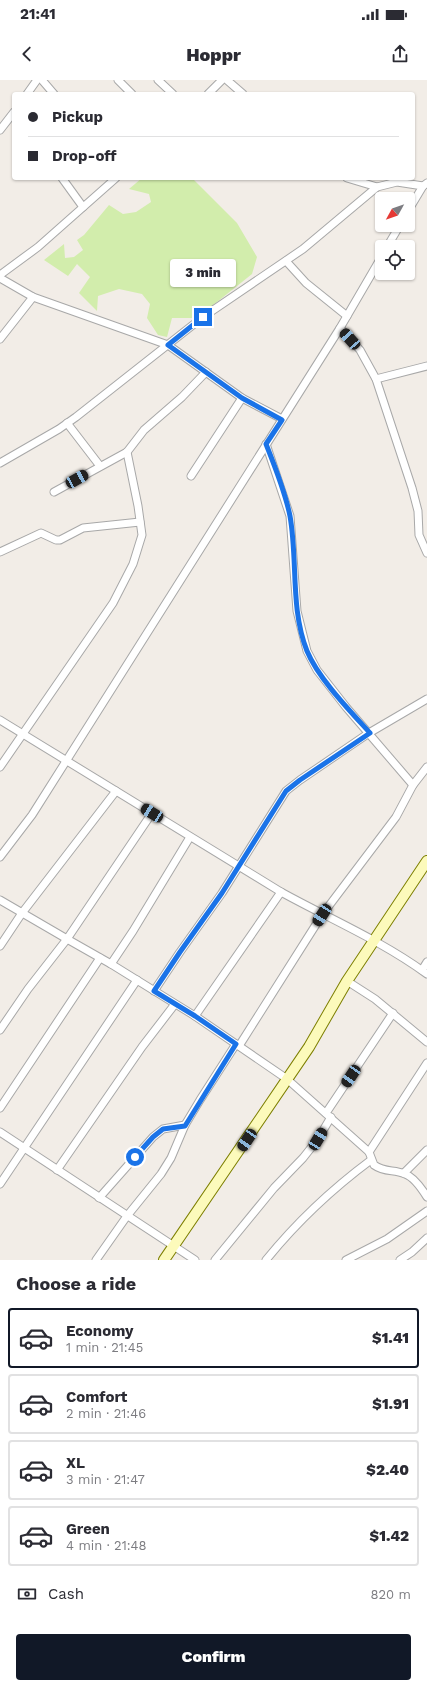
<!DOCTYPE html>
<meta charset="utf-8">
<style>
:root{--surface:#fff;--page:#f7f7f7;--text:#2b2b33;--muted:#7c7c81;--line:#e1e1e2;--accent:#111827}
body{margin:0;font-family:"Work Sans",sans-serif;background:var(--page);color:var(--text);height:100vh;display:flex;flex-direction:column;font-size:15px;white-space:nowrap}
*{box-sizing:border-box;margin:0}
p{font-size:13px;color:var(--muted)}
.icon{flex:none;width:22px;height:22px;fill:none;stroke:currentColor;stroke-width:2;stroke-linecap:round;stroke-linejoin:round}
.map{position:relative;height:1180px;overflow:hidden}
.panel{display:flex;flex-direction:column;background:var(--surface);flex:1}
.panel>*{flex:none}
.hud{position:absolute;left:12px;top:12px;width:403px;height:88px;border-radius:4px;box-shadow:0 1px 3px #0004;display:grid;align-content:center;height:88px;padding:0 16px;background:var(--surface)}
.needle{width:26px;rotate:230deg}
.buttons{position:absolute;left:375px;top:112px;display:grid;gap:8px}
.buttons a{display:grid;place-items:center;width:40px;height:40px;border-radius:4px;background:var(--surface);box-shadow:0 1px 3px #0004;font-size:20px}
.end{position:absolute;width:18px;height:18px;margin:-9px;border:5px solid #1a73e8;background:#fff;box-shadow:0 0 0 2px #fff}
.from{border-radius:50%}
.bubble{position:absolute;height:28px;border-radius:4px;background:var(--surface);box-shadow:0 1px 3px #0004;font-size:13px;font-weight:800;line-height:28px;text-align:center}
.car{position:absolute;width:12px;height:24px;margin:-12px -6px;border-radius:5px;box-shadow:0 0 3px 1px #0007;background:linear-gradient(#222 24%,#8ab4d8 0 40%,#222 0 76%,#8ab4d8 0 86%,#222 0)}
.hud b{display:flex;align-items:center;gap:14px;height:38px;font-size:15px}
.hud b+b{border-top:1px solid var(--line)}
.hud i{width:10px;height:10px;background:var(--text)}
ul{padding:0;list-style:none}
li{display:flex;align-items:center;gap:12px;height:60px;margin:0 8px 6px;padding:0 8px;border:2px solid var(--line);border-radius:4px}
li div{flex:1}
li b{display:block;font-size:15px}
li em{font-style:normal;font-weight:800}
li.selected{border-color:var(--accent)}
li>.icon{width:36px;height:36px;stroke-width:1.5}
h2{padding:0 16px;font-size:18px;line-height:48px}
.pay{display:flex;align-items:center;gap:10px;height:44px;padding:0 16px;font-size:15px}
.pay p{margin-inline-start:auto}
.primary-button{display:flex;gap:8px;margin-top:auto;padding:8px 16px}
.primary-button a{flex:1;height:46px;border-radius:4px;background:var(--accent);color:#fff;font-size:16px;font-weight:800;line-height:46px;text-align:center}
.status{display:flex;justify-content:space-between;align-items:center;height:28px;padding:0 20px;background:var(--surface);direction:ltr}
.status svg{height:11px;fill:currentColor}
header{display:flex;justify-content:space-between;align-items:center;height:52px;padding:0 16px;background:var(--surface);font-size:18px;font-weight:800}
.map>svg:first-child{display:block}
</style>
<div class="status"><b>21:41</b><svg viewBox="0 0 49 12"><path d="M0 12V9h3v3zM5 12V6h3v6zM10 12V3h3v9zM15 12V0h3v12zM26 1h20v11H26zM47 4h2v5h-2z"/></svg></div>
<header><svg class="icon" aria-label="back" viewBox="0 0 24 24"><path d="M15 5l-7 7 7 7"/></svg>Hoppr<svg class="icon" aria-label="share" viewBox="0 0 24 24"><path d="M12 15V3M7 8l5-5 5 5M5 13v7h14v-7"/></svg></header>
<div class="map">
<svg width="427" height="1180" viewBox="0 0 427 1180">
<rect width="100%" height="100%" fill="#f2ede7"/>
<path fill="#d2edac" d="M142,98H192L237,143L257,177L252,194L197,238H172L167,257L158,255L147,238L150,224L142,214L119,209L98,216L97,231L79,213L90,197L77,184L68,196L44,180L64,164L65,178L74,177L83,170L77,160L84,155L109,125L123,134L136,132L151,122L149,114L129,109Z"/>
<g fill="none" stroke-linecap="round" stroke-linejoin="round">
<g stroke="#a8a8a8" stroke-width="9">
<g id="street">
<path d="M42,0L54,14"/>
<path d="M118,0L132,14"/>
<path d="M158,0L173,14"/>
<path d="M227,0L243,14"/>
<path d="M27,14L37,0"/>
<path d="M208,14L222,0"/>
<path d="M0,50L14,32"/>
<path d="M62,98L83,127"/>
<path d="M347,98L377,107"/>
<path d="M408,131L423,106L427,103"/>
<path d="M387,167L400,145"/>
<path d="M286,181L306,203L347,236"/>
<path d="M0,195L38,167L116,98"/>
<path d="M0,198L33,217L168,265L242,318L282,339"/>
<path d="M340,248L360,270L376,299L412,408L418,431L419,455L427,473"/>
<path d="M0,259L33,217"/>
<path d="M376,299L427,286"/>
<path d="M67,343L100,386"/>
<path d="M266,364L290,436L297,531L307,571L317,590L346,627L413,705"/>
<path d="M0,383L59,349L76,337L203,237L303,169L377,107L397,102L423,106"/>
<path d="M191,396L242,318"/>
<path d="M54,412L127,372L144,350L182,317L206,292"/>
<path d="M0,472L41,453L56,460H60L83,448L140,442"/>
<path d="M0,640L281,812C330,839 382,861 427,894"/>
<path d="M0,687L113,523L133,484L142,455L138,426L127,372"/>
<path d="M0,777L32,735L340,248L382,176"/>
<path d="M0,820L67,859L152,733"/>
<path d="M0,866L22,833L116,711"/>
<path d="M111,884L133,851L190,757"/>
<path d="M422,890L427,882"/>
<path d="M347,901L375,919L427,962"/>
<path d="M154,911L180,872L222,813L286,711L300,700L369,653L427,619"/>
<path d="M195,936L281,812"/>
<path d="M0,950L28,909L67,859L111,884L195,936L287,999L369,1072L374,1085C385,1093 394,1089 405,1094C414,1097 422,1109 427,1117"/>
<path d="M239,966L322,835L396,737L413,705L427,687"/>
<path d="M0,1028L100,878"/>
<path d="M326,1033L393,933"/>
<path d="M0,1052L195,1180"/>
<path d="M369,1072L427,983"/>
<path d="M57,1090L142,967L175,924"/>
<path d="M404,1093L427,1070"/>
<path d="M0,1104L137,900"/>
<path d="M99,1118L153,1057L163,1049L185,1045"/>
<path d="M96,1180L127,1136L161,1094L171,1078L185,1045L200,1020L236,964"/>
<path d="M215,1180L274,1108L303,1078L318,1059L331,1037"/>
<path d="M266,1180C296,1143 332,1109 371,1080"/>
<path d="M346,1180L387,1159L427,1131"/>
<path d="M400,1180L412,1172L427,1158"/>
</g>
</g>
<g stroke="#7d7f01" stroke-width="12">
<path id="secondary" d="M164,1180L309,967L347,901L427,781"/>
</g>
<use href="#street" stroke="#fff" stroke-width="7"/>
<use href="#secondary" stroke="#fcfabb" stroke-width="10"/>
</g>
<g fill="none" stroke-linecap="round" stroke-linejoin="round">
<path stroke="#1a73e8" stroke-width="5" d="M135,1077L153,1057L163,1049L185,1046L236,964L195,936L154,911L180,872L222,813L286,711L300,700L370,653C350,631 318,598 307,571C290,528 298,481 290,436C285,411 275,387 266,364L282,340L242,318L168,265L203,237"/>
</g>
</svg>
<div class="buttons">
<a><svg class="needle" viewBox="-14 -14 28 28"><path d="M0-13l5 13h-10z" fill="#e53935"/><path d="M0 13l5-13h-10z" fill="#7c7c81"/></svg></a>
<a><svg class="icon" aria-label="locate" viewBox="0 0 24 24"><circle cx="12" cy="12" r="6"/><path d="M12 2v4M12 18v4M2 12h4M18 12h4"/></svg></a>
</div>
<i class="end from" style="left:135px;top:1077px"></i>
<i class="end" style="left:203px;top:237px"></i>
<div class="bubble" style="left:170px;top:179px;width:66px">3 min</div>
<i class="car" style="left:350px;top:259px;rotate:318deg"></i>
<i class="car" style="left:77px;top:399px;rotate:61deg"></i>
<i class="car" style="left:152px;top:733px;rotate:302deg"></i>
<i class="car" style="left:322px;top:835px;rotate:213deg"></i>
<i class="car" style="left:351px;top:996px;rotate:214deg"></i>
<i class="car" style="left:318px;top:1059px;rotate:31deg"></i>
<i class="car" style="left:247px;top:1060px;rotate:214deg"></i>
<div class="hud">
<b><i class="from"></i>Pickup</b>
<b><i></i>Drop-off</b>
</div>
</div>
<section class="panel">
<h2>Choose a ride</h2>
<ul>
<li class="selected"><svg class="icon" aria-label="car" viewBox="0 0 24 24"><path d="M5 17H2v-5l4-1 3-4h7l3 4 3 1v5h-3M9 17h6M6 11h13"/><circle cx="7" cy="17" r="2"/><circle cx="17" cy="17" r="2"/></svg><div><b>Economy</b><p>1 min · 21:45</p></div><em>$1.41</em></li>
<li><svg class="icon" aria-label="car" viewBox="0 0 24 24"><path d="M5 17H2v-5l4-1 3-4h7l3 4 3 1v5h-3M9 17h6M6 11h13"/><circle cx="7" cy="17" r="2"/><circle cx="17" cy="17" r="2"/></svg><div><b>Comfort</b><p>2 min · 21:46</p></div><em>$1.91</em></li>
<li><svg class="icon" aria-label="car" viewBox="0 0 24 24"><path d="M5 17H2v-5l4-1 3-4h7l3 4 3 1v5h-3M9 17h6M6 11h13"/><circle cx="7" cy="17" r="2"/><circle cx="17" cy="17" r="2"/></svg><div><b>XL</b><p>3 min · 21:47</p></div><em>$2.40</em></li>
<li><svg class="icon" aria-label="car" viewBox="0 0 24 24"><path d="M5 17H2v-5l4-1 3-4h7l3 4 3 1v5h-3M9 17h6M6 11h13"/><circle cx="7" cy="17" r="2"/><circle cx="17" cy="17" r="2"/></svg><div><b>Green</b><p>4 min · 21:48</p></div><em>$1.42</em></li>
</ul>
<div class="pay"><svg class="icon" aria-label="cash" viewBox="0 0 24 24"><path d="M3 7h18v10H3z"/><circle cx="12" cy="12" r="2"/></svg>Cash<p>820 m</p></div>
<div class="primary-button"><a>Confirm</a></div>
</section>
